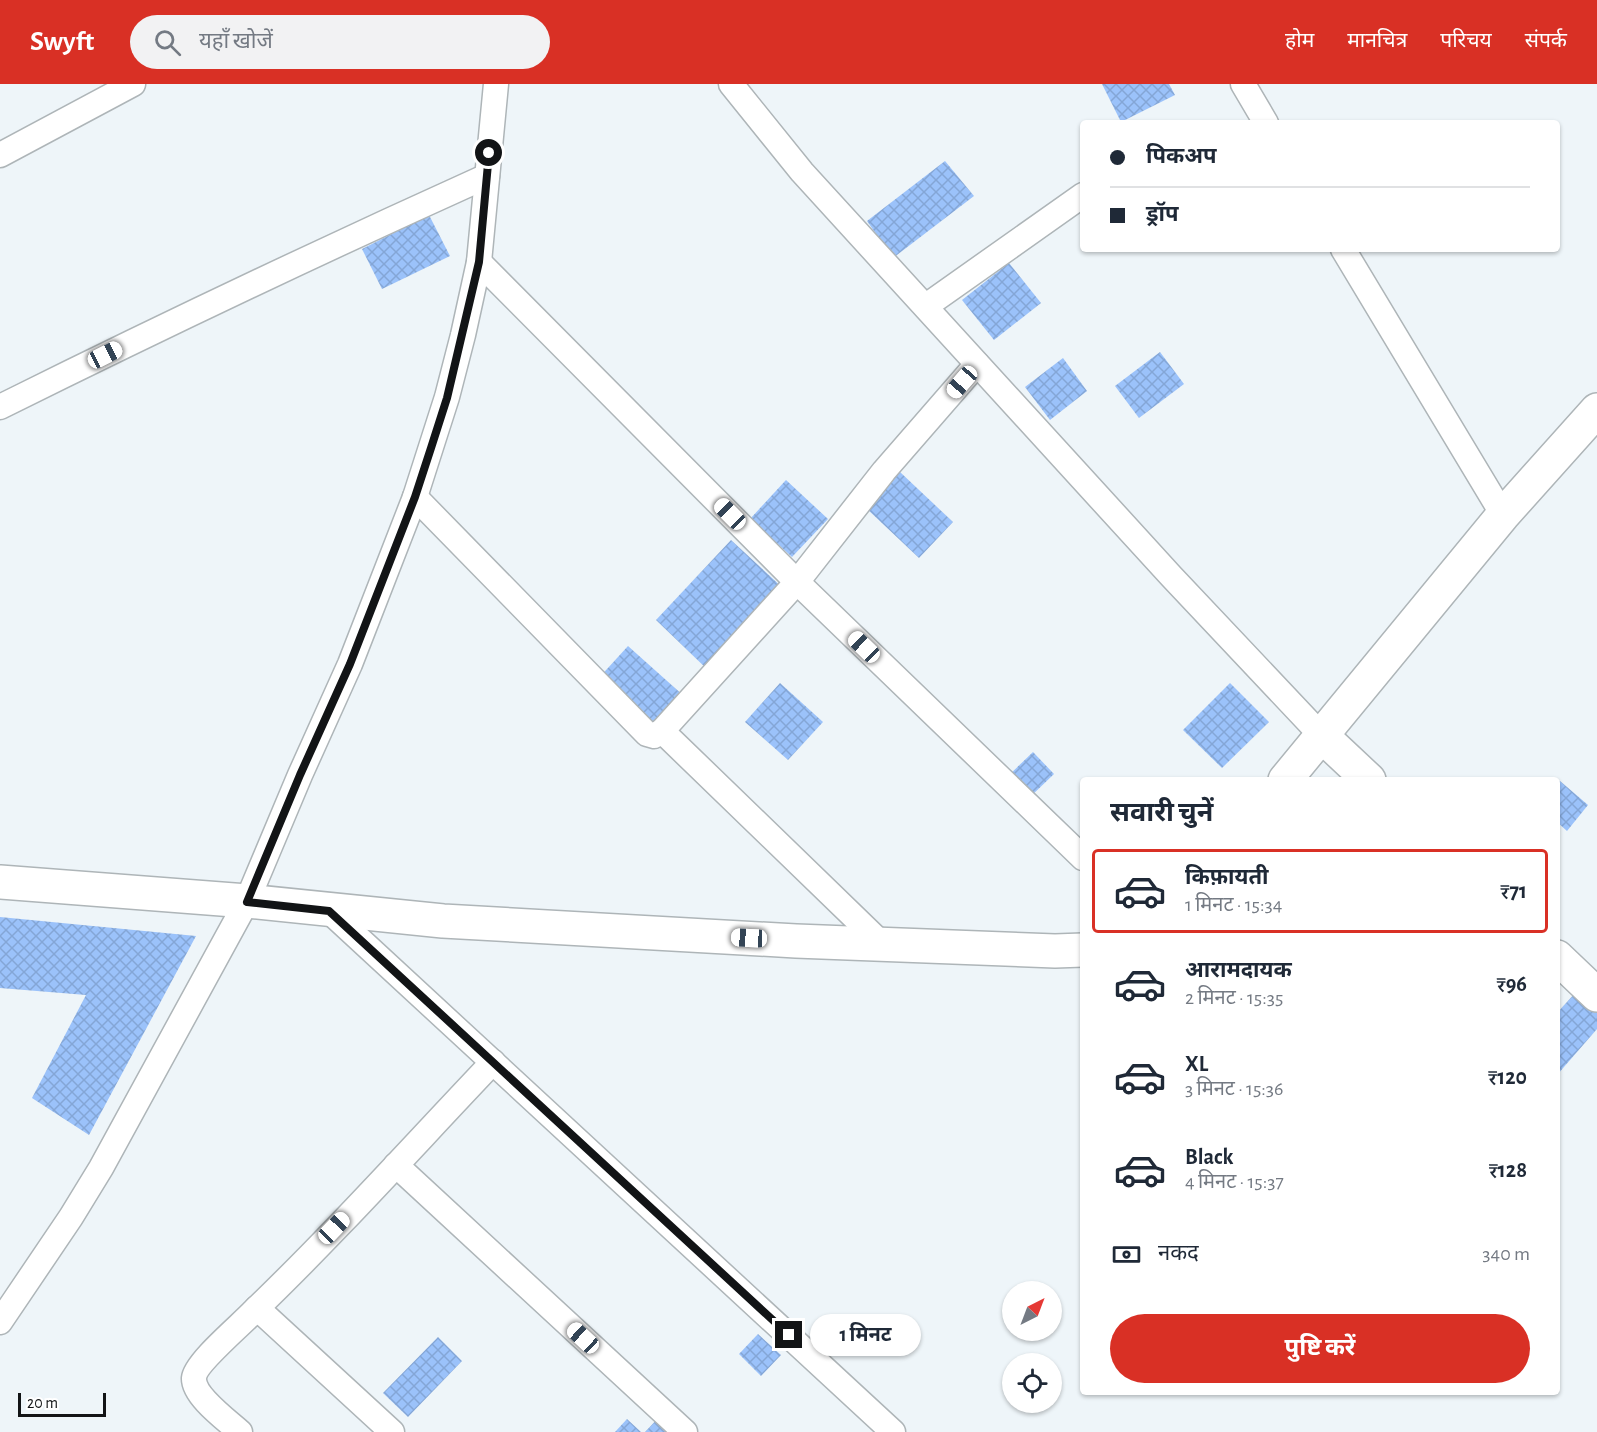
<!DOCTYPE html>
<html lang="hi">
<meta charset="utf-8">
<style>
:root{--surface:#fff;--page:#f2f2f3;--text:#1f2937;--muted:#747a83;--line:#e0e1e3;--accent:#d93025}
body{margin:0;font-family:"Alegreya Sans","Noto Sans Devanagari",sans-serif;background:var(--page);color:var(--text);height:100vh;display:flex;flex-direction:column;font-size:22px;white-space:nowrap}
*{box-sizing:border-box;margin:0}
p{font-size:20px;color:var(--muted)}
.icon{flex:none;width:33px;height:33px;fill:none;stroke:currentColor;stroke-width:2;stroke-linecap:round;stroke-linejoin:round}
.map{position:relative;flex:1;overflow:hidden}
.details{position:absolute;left:1080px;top:693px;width:480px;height:618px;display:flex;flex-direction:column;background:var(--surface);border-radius:6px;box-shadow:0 2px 4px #0004}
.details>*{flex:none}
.banner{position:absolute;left:1080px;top:36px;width:480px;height:132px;border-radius:6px;box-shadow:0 2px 4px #0004;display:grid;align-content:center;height:132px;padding:0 30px;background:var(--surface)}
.needle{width:39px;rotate:42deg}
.fabs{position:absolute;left:1002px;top:1197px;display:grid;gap:12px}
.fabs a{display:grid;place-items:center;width:60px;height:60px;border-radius:50%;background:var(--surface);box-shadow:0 2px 4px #0004;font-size:30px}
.scale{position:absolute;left:18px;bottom:15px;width:88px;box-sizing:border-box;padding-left:6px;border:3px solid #121416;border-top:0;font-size:16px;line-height:21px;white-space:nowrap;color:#121416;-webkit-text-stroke:4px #fff;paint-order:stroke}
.end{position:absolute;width:27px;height:27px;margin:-14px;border:8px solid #121416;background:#fff;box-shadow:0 0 0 3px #fff}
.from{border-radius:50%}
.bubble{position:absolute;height:42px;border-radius:21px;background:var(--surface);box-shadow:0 2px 4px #0004;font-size:20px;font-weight:700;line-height:42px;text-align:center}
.car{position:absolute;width:18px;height:36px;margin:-18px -9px;border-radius:8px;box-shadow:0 0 4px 2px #0007;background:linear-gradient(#fff 24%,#345 0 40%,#fff 0 76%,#345 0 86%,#fff 0)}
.banner b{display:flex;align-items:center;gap:21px;height:57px;font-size:22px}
.banner b+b{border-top:2px solid var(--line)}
.banner i{width:15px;height:15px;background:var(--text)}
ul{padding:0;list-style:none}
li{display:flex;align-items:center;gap:18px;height:84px;margin:0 12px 9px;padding:0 18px;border:3px solid transparent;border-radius:6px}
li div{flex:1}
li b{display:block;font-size:22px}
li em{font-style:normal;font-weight:700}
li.on{border-color:var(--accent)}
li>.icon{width:54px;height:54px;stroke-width:1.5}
h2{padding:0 30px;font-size:27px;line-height:72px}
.pay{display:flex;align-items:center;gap:15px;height:66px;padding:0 30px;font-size:22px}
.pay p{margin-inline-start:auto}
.primary-button{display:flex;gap:12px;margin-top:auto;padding:12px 30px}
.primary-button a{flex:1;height:69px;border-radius:36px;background:var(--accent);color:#fff;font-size:24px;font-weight:700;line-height:69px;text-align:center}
header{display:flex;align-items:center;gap:36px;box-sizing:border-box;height:84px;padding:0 30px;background:var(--accent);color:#fff}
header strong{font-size:28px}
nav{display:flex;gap:33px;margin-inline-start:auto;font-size:21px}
.search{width:420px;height:54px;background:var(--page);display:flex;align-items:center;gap:15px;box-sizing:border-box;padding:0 21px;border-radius:33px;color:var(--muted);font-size:22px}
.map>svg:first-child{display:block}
</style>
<header>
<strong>Swyft</strong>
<div class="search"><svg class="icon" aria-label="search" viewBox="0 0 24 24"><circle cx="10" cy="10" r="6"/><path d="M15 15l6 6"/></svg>यहाँ खोजें</div>
<nav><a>होम</a><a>मानचित्र</a><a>परिचय</a><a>संपर्क</a></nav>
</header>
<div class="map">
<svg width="1597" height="1348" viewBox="0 0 1597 1348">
<defs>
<pattern id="building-cross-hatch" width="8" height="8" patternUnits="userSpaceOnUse" patternTransform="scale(1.5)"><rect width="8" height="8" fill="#9bc2fa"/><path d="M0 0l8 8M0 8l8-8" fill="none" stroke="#84a6d6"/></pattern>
</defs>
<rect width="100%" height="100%" fill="#eef5f9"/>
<g fill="url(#building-cross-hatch)">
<path d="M1102,0H1169L1175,11L1121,38Z"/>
<path d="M945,77L974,112L893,174L867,137Z"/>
<path d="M429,131L450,172L382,205L362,165Z"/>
<path d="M1009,179L1041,219L994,256L962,216Z"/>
<path d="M1160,268L1184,300L1139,334L1115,302Z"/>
<path d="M1063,274L1087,307L1050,336L1025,303Z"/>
<path d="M900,388L953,438L919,474L866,424Z"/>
<path d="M786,396L828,435L792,473L750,435Z"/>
<path d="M731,456L785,506L709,587L656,536Z"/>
<path d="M628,562L685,613L654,647L597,596Z"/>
<path d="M780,599L823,638L788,676L745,638Z"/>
<path d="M1230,599L1269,638L1222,684L1183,646Z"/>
<path d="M1033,668L1054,690L1028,715L1007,693Z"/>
<path d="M1560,697L1588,721L1567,747L1557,738V700Z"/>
<path d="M0,833L196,852L89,1051L32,1014L86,911L0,904Z"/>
<path d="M1576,908L1597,927V945L1557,991V929Z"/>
<path d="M758,1250L781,1271L761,1292L739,1270Z"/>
<path d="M438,1253L462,1277L408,1333L383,1309Z"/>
<path d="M662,1330L682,1348H645Z"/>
<path d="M627,1335L641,1348H615Z"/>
</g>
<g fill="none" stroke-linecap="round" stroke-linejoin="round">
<g stroke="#aeb5b8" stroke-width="27">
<g id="street">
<path d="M731,0L802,88L1171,492L1321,651"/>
<path d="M1243,0L1266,39"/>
<path d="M0,71L133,0"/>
<path d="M1343,165L1503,431"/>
<path d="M479,178L797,498L1083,774"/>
<path d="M926,222L1083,111"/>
<path d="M0,323C161,243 323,166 487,92"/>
<path d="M415,413L647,650L654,652L662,647L797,498L884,387L977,280"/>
<path d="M662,647L882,860"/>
<path d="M329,827L893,1348"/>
<path d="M396,1081L685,1348"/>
<path d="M257,1224L392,1348"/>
<path d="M0,1238L71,1133L101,1084L247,817L300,691L350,580L415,413L447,313L463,251L479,178L496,0"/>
<path d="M240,1348C228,1337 193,1312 194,1294C195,1279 242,1240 254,1227C337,1147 414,1061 493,978"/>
</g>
</g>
<g stroke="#aeb5b8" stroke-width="36">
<g id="secondary">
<path d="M1321,651L1369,696"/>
<path d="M1285,696L1503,431L1597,326"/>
<path d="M0,798L247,817L443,837L796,857L1055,867L1083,866"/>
<path d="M1557,873L1597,911"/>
</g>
</g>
<use href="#street" stroke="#fff" stroke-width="24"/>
<use href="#secondary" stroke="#fff" stroke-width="33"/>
</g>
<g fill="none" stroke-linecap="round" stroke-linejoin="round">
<path stroke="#121416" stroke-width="8" d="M489,69L479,178L447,314L431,364L415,413L350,580L300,691L247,818L329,827L789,1251"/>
</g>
</svg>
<div class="fabs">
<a><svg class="needle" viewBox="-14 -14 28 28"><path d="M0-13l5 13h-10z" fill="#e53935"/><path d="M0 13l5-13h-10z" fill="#747a83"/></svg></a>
<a><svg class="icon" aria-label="locate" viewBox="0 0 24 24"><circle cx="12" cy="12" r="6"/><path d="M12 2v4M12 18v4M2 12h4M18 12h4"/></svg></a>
</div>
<div class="scale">20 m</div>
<i class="end from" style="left:489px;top:69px"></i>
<i class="end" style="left:789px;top:1251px"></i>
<div class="bubble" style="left:810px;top:1230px;width:111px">1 मिनट</div>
<i class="car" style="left:105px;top:271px;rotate:63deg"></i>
<i class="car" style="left:962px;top:298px;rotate:221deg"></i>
<i class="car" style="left:730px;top:430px;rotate:315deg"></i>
<i class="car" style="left:864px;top:563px;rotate:314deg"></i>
<i class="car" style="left:749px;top:854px;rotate:273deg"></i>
<i class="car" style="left:334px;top:1144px;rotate:44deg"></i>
<i class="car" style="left:583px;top:1254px;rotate:313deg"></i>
<div class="banner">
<b><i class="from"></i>पिकअप</b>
<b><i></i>ड्रॉप</b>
</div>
<section class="details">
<h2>सवारी चुनें</h2>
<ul>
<li class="on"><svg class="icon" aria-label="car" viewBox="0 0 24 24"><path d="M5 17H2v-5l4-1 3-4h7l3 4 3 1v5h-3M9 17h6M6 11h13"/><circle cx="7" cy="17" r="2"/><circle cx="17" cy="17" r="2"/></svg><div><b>किफ़ायती</b><p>1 मिनट · 15:34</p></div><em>₹71</em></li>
<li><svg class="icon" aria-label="car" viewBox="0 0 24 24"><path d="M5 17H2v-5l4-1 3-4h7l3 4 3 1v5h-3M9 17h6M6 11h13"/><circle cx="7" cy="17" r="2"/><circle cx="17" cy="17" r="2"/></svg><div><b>आरामदायक</b><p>2 मिनट · 15:35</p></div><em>₹96</em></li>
<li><svg class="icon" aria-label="car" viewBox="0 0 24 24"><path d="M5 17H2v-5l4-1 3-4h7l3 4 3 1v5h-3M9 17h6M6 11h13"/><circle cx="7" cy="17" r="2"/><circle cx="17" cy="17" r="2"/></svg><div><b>XL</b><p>3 मिनट · 15:36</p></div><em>₹120</em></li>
<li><svg class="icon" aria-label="car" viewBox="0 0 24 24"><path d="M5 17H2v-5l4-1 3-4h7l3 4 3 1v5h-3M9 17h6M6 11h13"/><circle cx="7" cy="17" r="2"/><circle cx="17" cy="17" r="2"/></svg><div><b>Black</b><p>4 मिनट · 15:37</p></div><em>₹128</em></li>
</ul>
<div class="pay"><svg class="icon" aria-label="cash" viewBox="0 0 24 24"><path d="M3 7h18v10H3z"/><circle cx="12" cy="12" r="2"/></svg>नकद<p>340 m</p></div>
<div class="primary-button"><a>पुष्टि करें</a></div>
</section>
</div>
